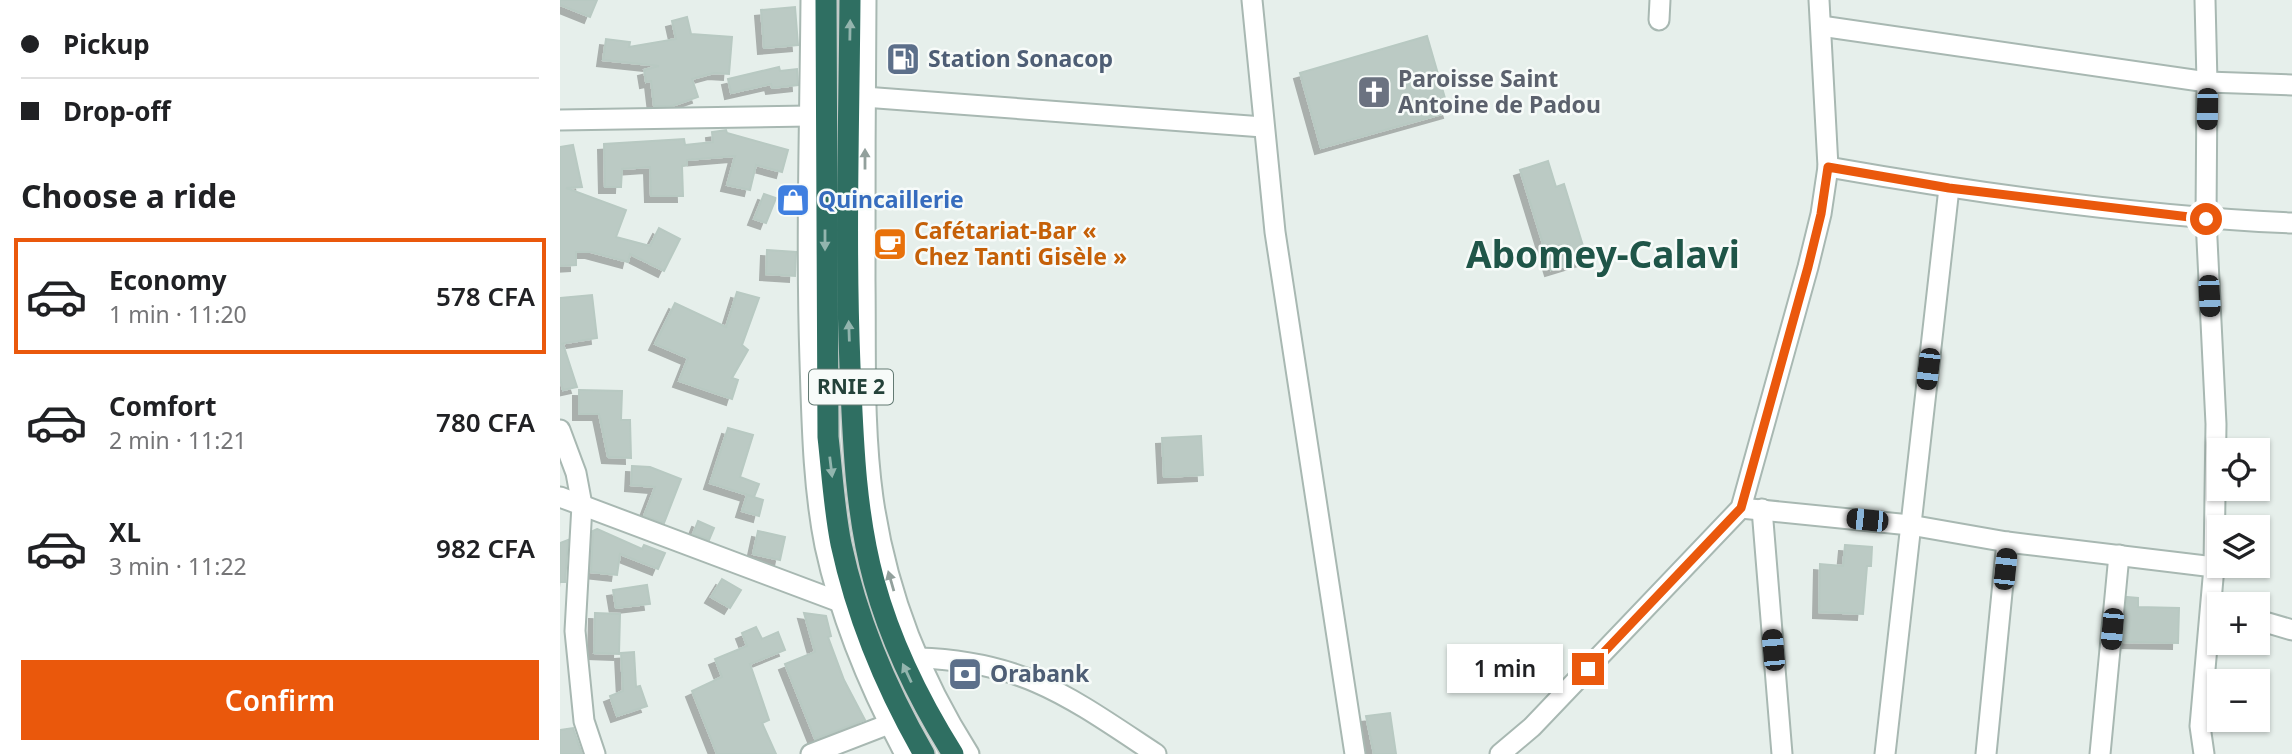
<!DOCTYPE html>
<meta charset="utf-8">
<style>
:root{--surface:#fff;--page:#f2f2f2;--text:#202124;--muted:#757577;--line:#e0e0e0;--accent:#ea580c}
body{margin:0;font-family:"Noto Sans",sans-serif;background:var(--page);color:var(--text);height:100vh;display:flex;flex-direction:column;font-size:26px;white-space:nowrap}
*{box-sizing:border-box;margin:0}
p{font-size:23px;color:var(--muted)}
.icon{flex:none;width:38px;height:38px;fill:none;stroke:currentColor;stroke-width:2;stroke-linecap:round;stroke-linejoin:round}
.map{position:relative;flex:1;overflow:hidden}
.sheet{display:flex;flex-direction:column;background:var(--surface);width:560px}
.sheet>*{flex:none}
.guide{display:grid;align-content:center;height:154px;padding:0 21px;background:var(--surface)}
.fabs{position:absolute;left:1647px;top:438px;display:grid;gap:14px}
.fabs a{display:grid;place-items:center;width:63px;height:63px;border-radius:0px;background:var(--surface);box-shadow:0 2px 5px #0004;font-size:35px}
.end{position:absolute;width:32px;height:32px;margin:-16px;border:9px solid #ea580c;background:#fff;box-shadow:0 0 0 4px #fff}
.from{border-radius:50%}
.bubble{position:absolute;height:49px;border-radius:0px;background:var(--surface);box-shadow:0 2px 5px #0004;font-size:23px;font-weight:600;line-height:49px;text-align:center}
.car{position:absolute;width:21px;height:42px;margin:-21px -10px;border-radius:9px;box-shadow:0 0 5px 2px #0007;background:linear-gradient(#222 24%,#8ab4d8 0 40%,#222 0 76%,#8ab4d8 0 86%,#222 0)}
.guide b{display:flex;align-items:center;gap:24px;height:66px;font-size:26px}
.guide b+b{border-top:2px solid var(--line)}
.guide i{width:18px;height:18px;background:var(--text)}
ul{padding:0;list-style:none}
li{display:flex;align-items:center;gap:21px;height:116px;margin:0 14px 10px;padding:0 7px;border:4px solid transparent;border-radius:0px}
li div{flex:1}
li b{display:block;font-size:26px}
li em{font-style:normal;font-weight:600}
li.current{border-color:var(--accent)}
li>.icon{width:63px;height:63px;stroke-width:1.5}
h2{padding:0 21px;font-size:32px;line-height:84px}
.primary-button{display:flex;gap:14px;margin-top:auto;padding:14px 21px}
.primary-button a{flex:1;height:80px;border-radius:0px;background:var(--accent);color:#fff;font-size:28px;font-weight:600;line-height:80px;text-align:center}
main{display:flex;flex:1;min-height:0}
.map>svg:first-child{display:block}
</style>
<main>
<section class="sheet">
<div class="guide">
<b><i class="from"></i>Pickup</b>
<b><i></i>Drop-off</b>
</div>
<h2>Choose a ride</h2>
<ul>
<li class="current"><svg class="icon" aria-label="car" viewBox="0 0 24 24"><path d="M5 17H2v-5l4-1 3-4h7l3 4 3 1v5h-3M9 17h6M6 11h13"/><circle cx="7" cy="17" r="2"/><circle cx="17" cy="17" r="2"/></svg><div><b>Economy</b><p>1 min · 11:20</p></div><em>578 CFA</em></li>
<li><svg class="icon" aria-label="car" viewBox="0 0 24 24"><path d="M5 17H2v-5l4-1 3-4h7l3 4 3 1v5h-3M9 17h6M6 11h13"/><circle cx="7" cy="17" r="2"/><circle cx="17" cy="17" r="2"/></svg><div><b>Comfort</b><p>2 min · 11:21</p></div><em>780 CFA</em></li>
<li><svg class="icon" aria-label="car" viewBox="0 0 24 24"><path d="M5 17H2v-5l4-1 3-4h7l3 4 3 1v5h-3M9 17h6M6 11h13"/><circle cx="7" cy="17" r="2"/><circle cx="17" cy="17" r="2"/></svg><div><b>XL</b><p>3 min · 11:22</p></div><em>982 CFA</em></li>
</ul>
<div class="primary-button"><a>Confirm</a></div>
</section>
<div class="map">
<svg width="1732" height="754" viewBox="0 0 1732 754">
<defs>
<filter id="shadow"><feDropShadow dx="-6" dy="6" stdDeviation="0" flood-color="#0004"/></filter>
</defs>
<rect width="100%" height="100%" fill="#e6efeb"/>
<g fill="#bbcac4" stroke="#b8c9c2" stroke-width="2" filter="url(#shadow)">
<path d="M0,0H37L30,17L0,5Z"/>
<path d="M235,7L238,45L204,48L201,10Z"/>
<path d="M127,17L131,34L172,37L169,74L154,73L132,79L138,97L112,106H94L91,81L86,82L84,70L99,66L43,60L46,39L70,42L69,47L116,39L112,21Z"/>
<path d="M867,36L889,112L761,148L740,73Z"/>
<path d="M219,67L220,71L237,69L238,85L212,88L211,84L171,93L168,79Z"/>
<path d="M166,130L167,133L228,150L222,172L196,165L190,190L167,185L175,156L127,160V165L122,166L123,196H91L90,167L62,169L61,187H45L44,144L124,139L125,145L153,142L152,132Z"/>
<path d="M13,145L22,187L6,188L66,210L56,237L90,246L99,228L120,239L104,271L70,254L68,262L31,252H16V265L0,266V147Z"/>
<path d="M988,161L996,187L1004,184L1027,259L991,270L960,170Z"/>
<path d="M204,194L216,198L206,223L194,219Z"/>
<path d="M207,250L236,252L235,276L206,274Z"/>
<path d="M177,292L199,298L182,345L188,350L172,378L178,380L172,399L119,381L128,358L95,344L115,303L166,327Z"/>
<path d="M32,295L37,338L0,344V298Z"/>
<path d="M0,344H3L17,387L3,390L0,379Z"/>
<path d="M19,390L62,391L61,420H70L71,458L48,457L39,414H19Z"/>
<path d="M168,428L193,435L180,477L199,484L194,497L150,483Z"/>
<path d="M641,436L643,475L604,477L602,438Z"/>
<path d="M72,466L90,467L121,479L104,523L84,516L95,487L71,485Z"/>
<path d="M187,495L203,500L199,516L182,511Z"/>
<path d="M138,521L154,528L149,540L133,534Z"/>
<path d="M37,529L82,549L84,545L105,553L98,569L60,554L57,575L31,572L33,531Z"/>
<path d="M198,531L225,537L220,560L193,554Z"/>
<path d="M8,540L5,582H0V543Z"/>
<path d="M1285,545L1312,547L1311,566H1307L1303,614L1259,612L1260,564L1283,566Z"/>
<path d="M162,579L181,590L170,608L151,597Z"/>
<path d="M87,585L90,604L56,608L53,590Z"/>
<path d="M1567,597L1578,598V607L1619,608L1618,643L1563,642Z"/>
<path d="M35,613L60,614L59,654L34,653Z"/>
<path d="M244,613L266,616L271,636L268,637L284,680L305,720L255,739L225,664L255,652Z"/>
<path d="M196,627L202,639L218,632L225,650L190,664L209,720L202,723L216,754H157L132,691L162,677L155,659L187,646L182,633Z"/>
<path d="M74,652L76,687L80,686L87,706L57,716L50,696L63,691L61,653Z"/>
<path d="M830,713L836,754H814L806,716Z"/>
<path d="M13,728L22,754H0V730Z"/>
</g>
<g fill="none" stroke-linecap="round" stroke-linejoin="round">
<g stroke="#a8b8b2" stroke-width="23">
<g id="minor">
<path d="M251,0C250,120 246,241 250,361C252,423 253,486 265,546C281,620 310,689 345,754"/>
<path d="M306,0C305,94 305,187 305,281C306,353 303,426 313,498C326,589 360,677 409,754"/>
<path d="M692,0L715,232L795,754"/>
<path d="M1099,20L1100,0"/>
<path d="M1261,26L1647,82L1732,85"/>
<path d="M304,97L703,127"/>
<path d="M0,120L250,116"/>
<path d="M1268,167C1421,194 1576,216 1732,223"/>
<path d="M0,430L16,473L22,505L15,631L24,721L35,754"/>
<path d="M0,497L280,602"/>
<path d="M1181,508L1350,525L1447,542L1654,567"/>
<path d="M1202,509L1222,754"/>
<path d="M1698,620L1732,630"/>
<path d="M358,658C464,661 511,698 596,754"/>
<path d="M251,754L329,724"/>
<path d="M940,754L972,727L1181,508L1248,267L1261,214L1268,167L1259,0"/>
<path d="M1325,754L1389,188"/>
<path d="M1426,754L1447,542"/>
<path d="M1540,754L1559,555"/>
<path d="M1644,754L1640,726L1654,567L1656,424L1646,219L1647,82L1645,0"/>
</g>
</g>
<g stroke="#c2cac8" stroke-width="24">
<g id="highway">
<path d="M266,0L268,437C272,472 274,509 281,544C297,618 326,688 364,754"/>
<path d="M290,0C289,122 285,244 290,366C293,438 295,511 314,581C331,643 359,700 393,754"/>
</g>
</g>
<use href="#minor" stroke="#fff" stroke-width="19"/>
<use href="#highway" stroke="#2f6f62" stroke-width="21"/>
</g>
<defs><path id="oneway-solid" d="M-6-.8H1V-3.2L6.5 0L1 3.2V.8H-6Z" transform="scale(1.75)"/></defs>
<g fill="#93b5ae">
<use href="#oneway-solid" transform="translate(290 30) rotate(-89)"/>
<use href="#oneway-solid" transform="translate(265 240) rotate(90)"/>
<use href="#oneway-solid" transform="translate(289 331) rotate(-92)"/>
<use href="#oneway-solid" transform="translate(271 467) rotate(83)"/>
<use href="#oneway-solid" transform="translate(347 673) rotate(-115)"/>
</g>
<g fill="#92a09c">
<use href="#oneway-solid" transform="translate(305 159) rotate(-90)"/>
<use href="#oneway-solid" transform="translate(331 581) rotate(-106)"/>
</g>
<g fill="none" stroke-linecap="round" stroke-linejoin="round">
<path stroke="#ea580c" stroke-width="9" d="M1028,669L1181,508L1248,267L1261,214L1268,167L1389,188L1646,219"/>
</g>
<defs>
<g id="fuel-square" transform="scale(1.75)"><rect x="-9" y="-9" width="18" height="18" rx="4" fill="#5c6f8a" stroke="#f7fbf9"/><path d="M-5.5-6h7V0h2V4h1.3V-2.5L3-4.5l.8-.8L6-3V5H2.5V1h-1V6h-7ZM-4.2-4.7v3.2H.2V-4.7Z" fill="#fff"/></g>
<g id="church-square" transform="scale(1.75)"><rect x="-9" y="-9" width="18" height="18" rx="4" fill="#6b7280" stroke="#f7fbf9"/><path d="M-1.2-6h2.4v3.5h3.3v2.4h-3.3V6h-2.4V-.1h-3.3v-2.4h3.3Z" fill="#fff"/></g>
<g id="shop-square" transform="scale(1.75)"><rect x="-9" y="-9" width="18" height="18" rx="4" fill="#3f7fe0" stroke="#f7fbf9"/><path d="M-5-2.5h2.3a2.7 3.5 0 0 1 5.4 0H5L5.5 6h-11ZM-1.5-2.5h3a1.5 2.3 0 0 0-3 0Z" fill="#fff"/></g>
<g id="cafe-square" transform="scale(1.75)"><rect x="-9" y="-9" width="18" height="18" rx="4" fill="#e8710a" stroke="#f7fbf9"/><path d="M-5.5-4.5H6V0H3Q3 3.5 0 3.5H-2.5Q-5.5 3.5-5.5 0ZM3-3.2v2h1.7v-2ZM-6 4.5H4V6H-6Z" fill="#fff"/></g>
<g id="bank-square" transform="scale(1.75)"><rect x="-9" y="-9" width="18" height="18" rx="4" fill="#5c6f8a" stroke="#f7fbf9"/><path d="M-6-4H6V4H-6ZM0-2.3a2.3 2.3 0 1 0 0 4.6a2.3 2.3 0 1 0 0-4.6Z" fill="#fff"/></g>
</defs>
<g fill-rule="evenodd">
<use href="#fuel-square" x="343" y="59"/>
<use href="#church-square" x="814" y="92"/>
<use href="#shop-square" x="233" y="200"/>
<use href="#cafe-square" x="330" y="244"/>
<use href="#bank-square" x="405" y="674"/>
</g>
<g text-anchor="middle" stroke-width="5" stroke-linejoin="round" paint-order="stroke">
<rect fill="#f7fbf9" stroke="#637a73" stroke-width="2" x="249" y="369.5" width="84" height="35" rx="5"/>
<g font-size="21" font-weight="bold" fill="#24423a">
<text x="291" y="394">RNIE 2</text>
</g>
<g font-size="23" font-weight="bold" fill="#4e5e75" stroke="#f7fbf9" text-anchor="start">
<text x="368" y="67">Station Sonacop</text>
<text x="430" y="682">Orabank</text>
</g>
<g font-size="23" font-weight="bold" fill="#5b616d" stroke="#f7fbf9" text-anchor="start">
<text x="838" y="87">Paroisse Saint<tspan x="838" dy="26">Antoine de Padou</tspan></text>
</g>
<g font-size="23" font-weight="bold" fill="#366cbe" stroke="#f7fbf9" text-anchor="start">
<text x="258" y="208">Quincaillerie</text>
</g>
<g font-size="23" font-weight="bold" fill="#c56008" stroke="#f7fbf9" text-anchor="start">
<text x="354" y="239">Cafétariat-Bar «<tspan x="354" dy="26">Chez Tanti Gisèle »</tspan></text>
</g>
<g font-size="37" font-weight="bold" fill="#1f5548" stroke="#f7fbf9">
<text x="1043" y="268">Abomey-Calavi</text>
</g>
</g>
</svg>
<div class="fabs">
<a><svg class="icon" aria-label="locate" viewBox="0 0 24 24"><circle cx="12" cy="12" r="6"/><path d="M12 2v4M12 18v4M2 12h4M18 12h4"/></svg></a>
<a><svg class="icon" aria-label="layers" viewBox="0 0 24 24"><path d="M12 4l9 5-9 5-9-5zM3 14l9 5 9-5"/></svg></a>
<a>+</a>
<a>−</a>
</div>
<i class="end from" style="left:1646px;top:219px"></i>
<i class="end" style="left:1028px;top:669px"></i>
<div class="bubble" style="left:887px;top:644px;width:116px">1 min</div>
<i class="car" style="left:1647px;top:109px;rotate:181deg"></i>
<i class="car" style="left:1649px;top:296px;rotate:177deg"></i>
<i class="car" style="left:1368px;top:369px;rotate:187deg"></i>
<i class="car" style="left:1307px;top:520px;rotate:276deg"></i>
<i class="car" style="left:1445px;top:569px;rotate:6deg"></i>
<i class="car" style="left:1552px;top:629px;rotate:185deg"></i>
<i class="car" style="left:1213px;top:650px;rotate:355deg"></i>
</div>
</main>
